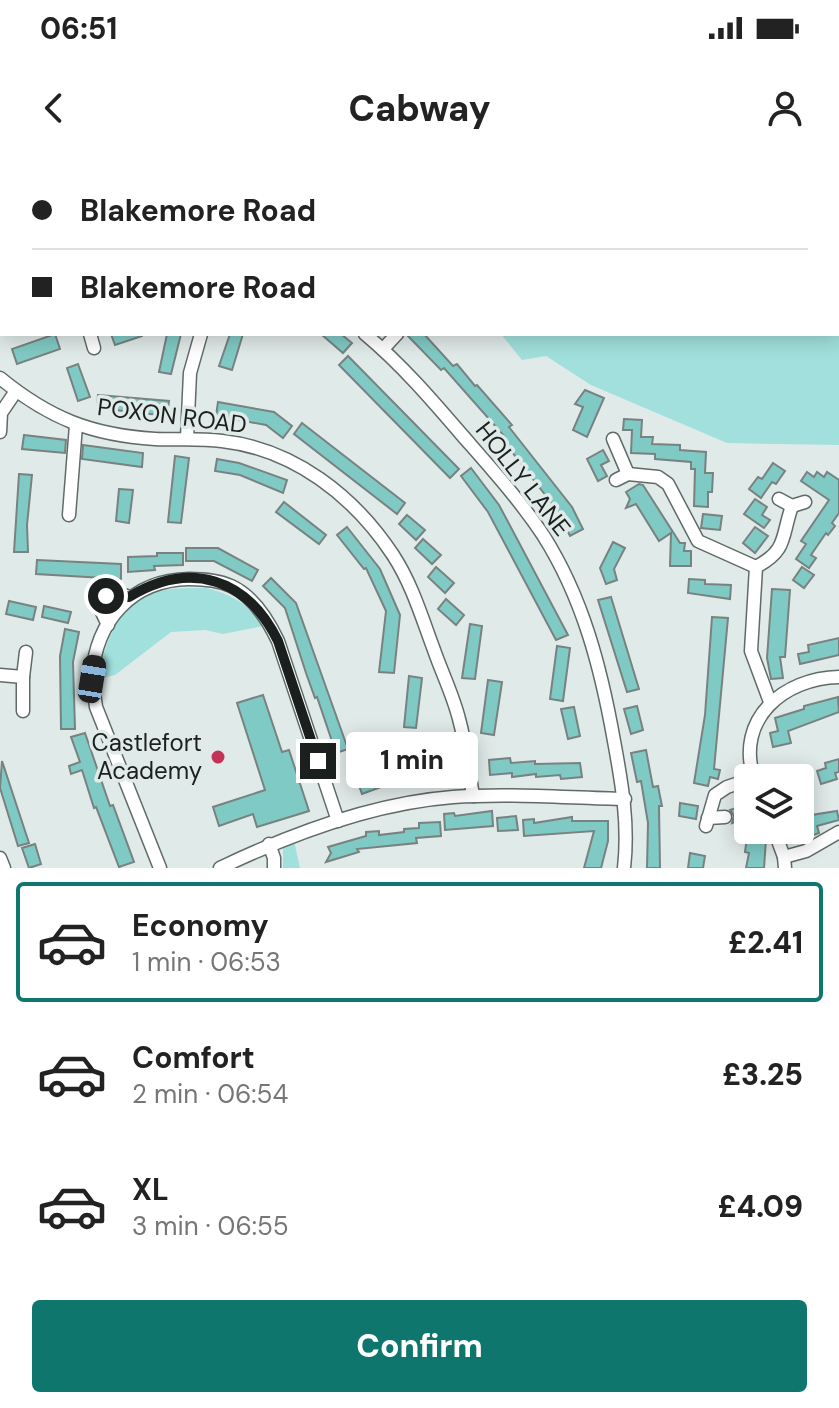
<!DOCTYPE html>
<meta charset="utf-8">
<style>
:root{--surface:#fff;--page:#f6f6f6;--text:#222;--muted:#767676;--line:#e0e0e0;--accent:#0f766e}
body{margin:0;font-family:"DM Sans",sans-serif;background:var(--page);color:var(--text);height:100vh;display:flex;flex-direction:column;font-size:30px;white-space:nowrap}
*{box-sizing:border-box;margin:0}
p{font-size:26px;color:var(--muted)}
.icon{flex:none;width:44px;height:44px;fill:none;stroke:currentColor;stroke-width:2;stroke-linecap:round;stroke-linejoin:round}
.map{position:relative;height:708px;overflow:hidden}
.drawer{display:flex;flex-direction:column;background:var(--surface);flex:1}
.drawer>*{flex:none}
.guide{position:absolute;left:0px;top:0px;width:840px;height:176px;box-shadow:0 4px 20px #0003;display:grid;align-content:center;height:176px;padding:0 32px;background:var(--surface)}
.buttons{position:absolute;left:734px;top:604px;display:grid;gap:16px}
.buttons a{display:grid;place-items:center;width:80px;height:80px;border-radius:8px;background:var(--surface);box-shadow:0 4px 20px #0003;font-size:40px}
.end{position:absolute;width:36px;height:36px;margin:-18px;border:10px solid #1b1f1e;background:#fff;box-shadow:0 0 0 4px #fff}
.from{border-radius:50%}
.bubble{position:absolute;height:56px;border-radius:8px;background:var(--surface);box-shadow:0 4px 20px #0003;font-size:26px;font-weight:800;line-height:56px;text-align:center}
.car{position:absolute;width:24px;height:48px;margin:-24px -12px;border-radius:10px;box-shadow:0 0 6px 2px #0007;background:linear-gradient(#222 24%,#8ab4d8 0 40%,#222 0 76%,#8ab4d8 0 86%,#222 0)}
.guide b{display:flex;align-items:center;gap:28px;height:76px;font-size:30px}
.guide b+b{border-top:2px solid var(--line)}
.guide i{width:20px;height:20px;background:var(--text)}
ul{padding:14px 0 0;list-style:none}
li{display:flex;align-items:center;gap:24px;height:120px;margin:0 16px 12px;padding:0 16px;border:4px solid transparent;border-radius:8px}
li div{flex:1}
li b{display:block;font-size:30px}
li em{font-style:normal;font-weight:800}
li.active{border-color:var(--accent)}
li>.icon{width:72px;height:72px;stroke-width:1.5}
.button{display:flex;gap:16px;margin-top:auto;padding:16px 32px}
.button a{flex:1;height:92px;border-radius:8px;background:var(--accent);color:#fff;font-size:32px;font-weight:800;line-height:92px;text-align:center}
.status{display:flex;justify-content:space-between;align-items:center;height:56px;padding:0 40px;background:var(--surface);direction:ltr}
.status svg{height:22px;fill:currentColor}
header{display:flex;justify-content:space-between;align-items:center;height:104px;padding:0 32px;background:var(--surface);font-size:36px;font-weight:800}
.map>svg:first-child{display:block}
</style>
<div class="status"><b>06:51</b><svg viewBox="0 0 49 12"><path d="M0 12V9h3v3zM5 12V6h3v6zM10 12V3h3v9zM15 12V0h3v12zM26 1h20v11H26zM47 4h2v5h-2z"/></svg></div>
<header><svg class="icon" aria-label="back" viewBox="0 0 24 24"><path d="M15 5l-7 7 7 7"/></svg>Cabway<svg class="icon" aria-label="person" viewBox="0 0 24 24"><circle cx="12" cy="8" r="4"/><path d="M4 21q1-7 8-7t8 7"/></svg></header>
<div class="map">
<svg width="839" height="708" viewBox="0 0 839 708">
<rect width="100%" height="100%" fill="#e0eae9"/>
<g fill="#a1e0dc">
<path d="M624,0H839V285L727,283L591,225L546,196L522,200L501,174H838V2H620Z"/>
<path d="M206,428C232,434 248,444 263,466L223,474L205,470L171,472L115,515L99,519C103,487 116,448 149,434C167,427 188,428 206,428Z"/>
<path d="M294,681L300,708H283V686Z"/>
</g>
<g fill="#80cac5" stroke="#788281" stroke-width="2">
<path d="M55,174L60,189L17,204L12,189Z"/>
<path d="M111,174H142V176L115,185Z"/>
<path d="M167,174H181L171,214L159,212Z"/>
<path d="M230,174H243L232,210L219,206Z"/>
<path d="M321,174H341L352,183L343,193Z"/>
<path d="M406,174H424L453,206L457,204L475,226L477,225L512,265L509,267L572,347L583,369L570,376L556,349L502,279L505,277L444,208L441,210Z"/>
<path d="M348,196L459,309L450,318L339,205Z"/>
<path d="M78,204L90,237L78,241L67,208Z"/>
<path d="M585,230L604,238L587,277L573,270L583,247L575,244Z"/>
<path d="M98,235L169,241L167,256L97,248Z"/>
<path d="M218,242L274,252L292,266L283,278L266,265L216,256Z"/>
<path d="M624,259L642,260L641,277H653L652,284L680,285V290L706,292L705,313H713L712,332H708V347L694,346L695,309H691V302L655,299V294L631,293L632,270H623Z"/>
<path d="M302,263L405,343L397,354L294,274Z"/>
<path d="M24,275L66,280L65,293L22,289Z"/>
<path d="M83,285L143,293L142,307L82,299Z"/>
<path d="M603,290L609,301L601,305L607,316L598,321L587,299Z"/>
<path d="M175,296L189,298L181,363L168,362Z"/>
<path d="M217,299L239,303L287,320L283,333L240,315L215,311Z"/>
<path d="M773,303L785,311L776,324L772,322L761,338L749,329L758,317L762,319Z"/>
<path d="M471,308L499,345L568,475L556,480L488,352L461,316Z"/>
<path d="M807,312L814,317L817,312L824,317L827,312L839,320V353L832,363L835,366L828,375L826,373L811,395L816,398L809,408L796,399L806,384L801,381L829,340L801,321Z"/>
<path d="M19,314L32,315L27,365L28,392H14Z"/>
<path d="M639,324L643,325L680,383H685L684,391H691V406H670L671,373L659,381L636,344L626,348L630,339L626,332Z"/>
<path d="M119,329L133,330L129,363L116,361Z"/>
<path d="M755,339L767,347L762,355L770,360L764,368L744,354Z"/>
<path d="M284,342L326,375L319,384L276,352Z"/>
<path d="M703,354L722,356L720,370L701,368Z"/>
<path d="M407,355L425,370L416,380L399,364Z"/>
<path d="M347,367L380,409L400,455L394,513L379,512L386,451L366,408L364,409L337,375Z"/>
<path d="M755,367L768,376L755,393L743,383Z"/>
<path d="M423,379L441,395L432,404L415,388Z"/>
<path d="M613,382L625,388L614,409L617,420L606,424L600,408Z"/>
<path d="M186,388H218L258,410L252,421L214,401H186Z"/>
<path d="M157,393H183V405L154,406L155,410L128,412V397L157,396Z"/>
<path d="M37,400L121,404V419L36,414Z"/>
<path d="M436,407L454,423L445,433L428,417Z"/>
<path d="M802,407L814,415L804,428L793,420Z"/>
<path d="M271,418L296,443L348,589L336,593L317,537L315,538L306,513L285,448L263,426Z"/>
<path d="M689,419L705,420V424L731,425L730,439L688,433Z"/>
<path d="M772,429L790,430L785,497H780L783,518L771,519L767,498Z"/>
<path d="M611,437L639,529L627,532L598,440Z"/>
<path d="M446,439L464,455L456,465L438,449Z"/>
<path d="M9,441L36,447L33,460L6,454Z"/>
<path d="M44,446L71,452L68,463L42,457Z"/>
<path d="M712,457L728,458L714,609L720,610L718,619L710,617L708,626L694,623L705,555Z"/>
<path d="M470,464L482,466L475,519L462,518Z"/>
<path d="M65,469L79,472L73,502L75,569H61L60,496Z"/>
<path d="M839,478V495L800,504L798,494L809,492L808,485Z"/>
<path d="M557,486L570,488L563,541L550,539Z"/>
<path d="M409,516L422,518L416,568L404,567Z"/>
<path d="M488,520L502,522L494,575L481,573Z"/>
<path d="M263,535L282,592L289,590L309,651L257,667L253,654L219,666L213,647L265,630L237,543Z"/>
<path d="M838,537L839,552L788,571L791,583L773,587L770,573L778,571L775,558L804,549V546Z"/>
<path d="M637,546L643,570L631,574L624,549Z"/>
<path d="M574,547L580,576L568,579L561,549Z"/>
<path d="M85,573L110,646L113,645L134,702L119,707L96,647L94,648L82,610L71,614L69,606L80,602L71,577Z"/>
<path d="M388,581L394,597L376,603L384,626L362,634L348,595Z"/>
<path d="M646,590L653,627L658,626L662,646H659L660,708H647L648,663L641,621L637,622L631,593Z"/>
<path d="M510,598L511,603L535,601V604L580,603L582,617L561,619L560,615L536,617V614L512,617V613L490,615L489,600Z"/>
<path d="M839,599V612L835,613L837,619L821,624L817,611L826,608L825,603Z"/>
<path d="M2,601L29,683L18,686L0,628Z"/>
<path d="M450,606L451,617L410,621L409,610Z"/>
<path d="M792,606L794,618H776L774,610Z"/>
<path d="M800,626H804L811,655L837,651L839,660L817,666L819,673L798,681L795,670H800Z"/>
<path d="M680,643L698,646L696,659L679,656Z"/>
<path d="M748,644V657L732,663L734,656L730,650Z"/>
<path d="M492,651L493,666L445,670L444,654L454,653L455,656Z"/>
<path d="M516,656L518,670L498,671L497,658Z"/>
<path d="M572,657V661H608V681L601,708H584L594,671L524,676L523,660L534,659V663Z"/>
<path d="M440,662L441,676L416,678L417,683L357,689L359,692L326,702L331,693L328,687L366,676V672L379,671V675L404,672V669L419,668V663Z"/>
<path d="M747,677L766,679L764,708H746L749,693L745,692Z"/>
<path d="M35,684L41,704L29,708L22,688Z"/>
<path d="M690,693L705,696L703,708H688Z"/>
</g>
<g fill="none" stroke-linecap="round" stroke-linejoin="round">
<g stroke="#616a69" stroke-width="15">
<g id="minor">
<path d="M20,0L21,2"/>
<path d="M176,0V2"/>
<path d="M350,0L353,2"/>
<path d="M94,1L96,2"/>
<path d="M39,2L44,0"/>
<path d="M482,2L489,0"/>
<path d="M0,60L2,59"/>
<path d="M90,174L94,188"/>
<path d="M365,174C401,204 432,240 462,275C490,307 519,339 543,375C583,438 601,508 614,581C622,624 629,665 624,708"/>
<path d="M383,189L397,174"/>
<path d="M0,218C49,258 91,275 155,279C177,280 199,278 222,281C294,289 354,336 393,395C412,424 422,458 434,490C442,513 453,535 459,559C466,584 469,611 473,636"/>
<path d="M0,272L1,253L16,231"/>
<path d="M187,278L190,213L201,174"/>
<path d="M613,279L628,314"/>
<path d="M616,320L628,314L658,317L668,324L698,381L756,407"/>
<path d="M779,339L792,346L805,342"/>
<path d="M69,355L76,265"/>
<path d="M108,465L99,446L103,438L119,433L129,437"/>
<path d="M0,515L23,517V551"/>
<path d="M23,517L26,492"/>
<path d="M770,542L751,491L756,407C788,390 781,377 792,346"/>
<path d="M754,618C735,559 784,518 839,517"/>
<path d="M708,658L725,657"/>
<path d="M706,666L715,635L727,627L748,620"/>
<path d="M774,670L784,697L785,708"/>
<path d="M269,684L274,698V708"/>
<path d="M784,697L806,691L839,672"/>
<path d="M0,698L4,708"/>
<path d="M160,708L96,547C95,537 92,527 92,517C96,460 132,420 189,419C203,419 218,420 231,426C253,436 268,460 278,481L338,661"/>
<path d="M220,708C291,674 374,643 453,637C510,633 568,638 625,639"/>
</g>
</g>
<use href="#minor" stroke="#fff" stroke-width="12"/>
</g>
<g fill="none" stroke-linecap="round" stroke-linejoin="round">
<path stroke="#1b1f1e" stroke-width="10" d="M106,436L119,433L129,437C190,400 247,418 278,481L318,601"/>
</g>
<circle fill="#c33358" stroke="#e0eae9" stroke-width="3" cx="218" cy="597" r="8"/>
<g text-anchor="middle" stroke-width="7" stroke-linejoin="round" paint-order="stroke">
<g font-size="24" fill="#1b1f1e" stroke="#e0eae9">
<text transform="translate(172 256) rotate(7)" y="8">POXON ROAD</text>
<text transform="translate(523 319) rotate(52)" y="8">HOLLY LANE</text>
</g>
<g font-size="24" fill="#1b1f1e" stroke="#e0eae9" text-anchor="end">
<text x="202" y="591">Castlefort<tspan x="202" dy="28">Academy</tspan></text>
</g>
</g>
</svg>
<div class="buttons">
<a><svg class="icon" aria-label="layers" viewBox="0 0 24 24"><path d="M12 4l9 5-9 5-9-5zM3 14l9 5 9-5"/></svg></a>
</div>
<i class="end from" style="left:106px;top:436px"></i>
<i class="end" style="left:318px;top:601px"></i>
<div class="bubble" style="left:346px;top:572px;width:132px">1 min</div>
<i class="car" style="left:92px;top:519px;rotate:9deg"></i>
<div class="guide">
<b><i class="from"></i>Blakemore Road</b>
<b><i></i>Blakemore Road</b>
</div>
</div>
<section class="drawer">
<ul>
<li class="active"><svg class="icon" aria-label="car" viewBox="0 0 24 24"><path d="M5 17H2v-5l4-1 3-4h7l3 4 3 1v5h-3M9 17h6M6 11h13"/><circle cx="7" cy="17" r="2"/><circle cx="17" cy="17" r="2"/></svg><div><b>Economy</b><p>1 min · 06:53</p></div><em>£2.41</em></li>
<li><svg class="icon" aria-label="car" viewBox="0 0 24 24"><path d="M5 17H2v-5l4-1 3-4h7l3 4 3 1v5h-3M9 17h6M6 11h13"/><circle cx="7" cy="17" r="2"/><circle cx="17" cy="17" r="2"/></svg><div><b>Comfort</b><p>2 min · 06:54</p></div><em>£3.25</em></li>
<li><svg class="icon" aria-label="car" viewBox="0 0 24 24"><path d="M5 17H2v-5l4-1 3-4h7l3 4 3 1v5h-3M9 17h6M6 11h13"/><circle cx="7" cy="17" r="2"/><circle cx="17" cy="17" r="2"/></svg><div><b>XL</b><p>3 min · 06:55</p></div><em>£4.09</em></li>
</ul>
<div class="button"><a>Confirm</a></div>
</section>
